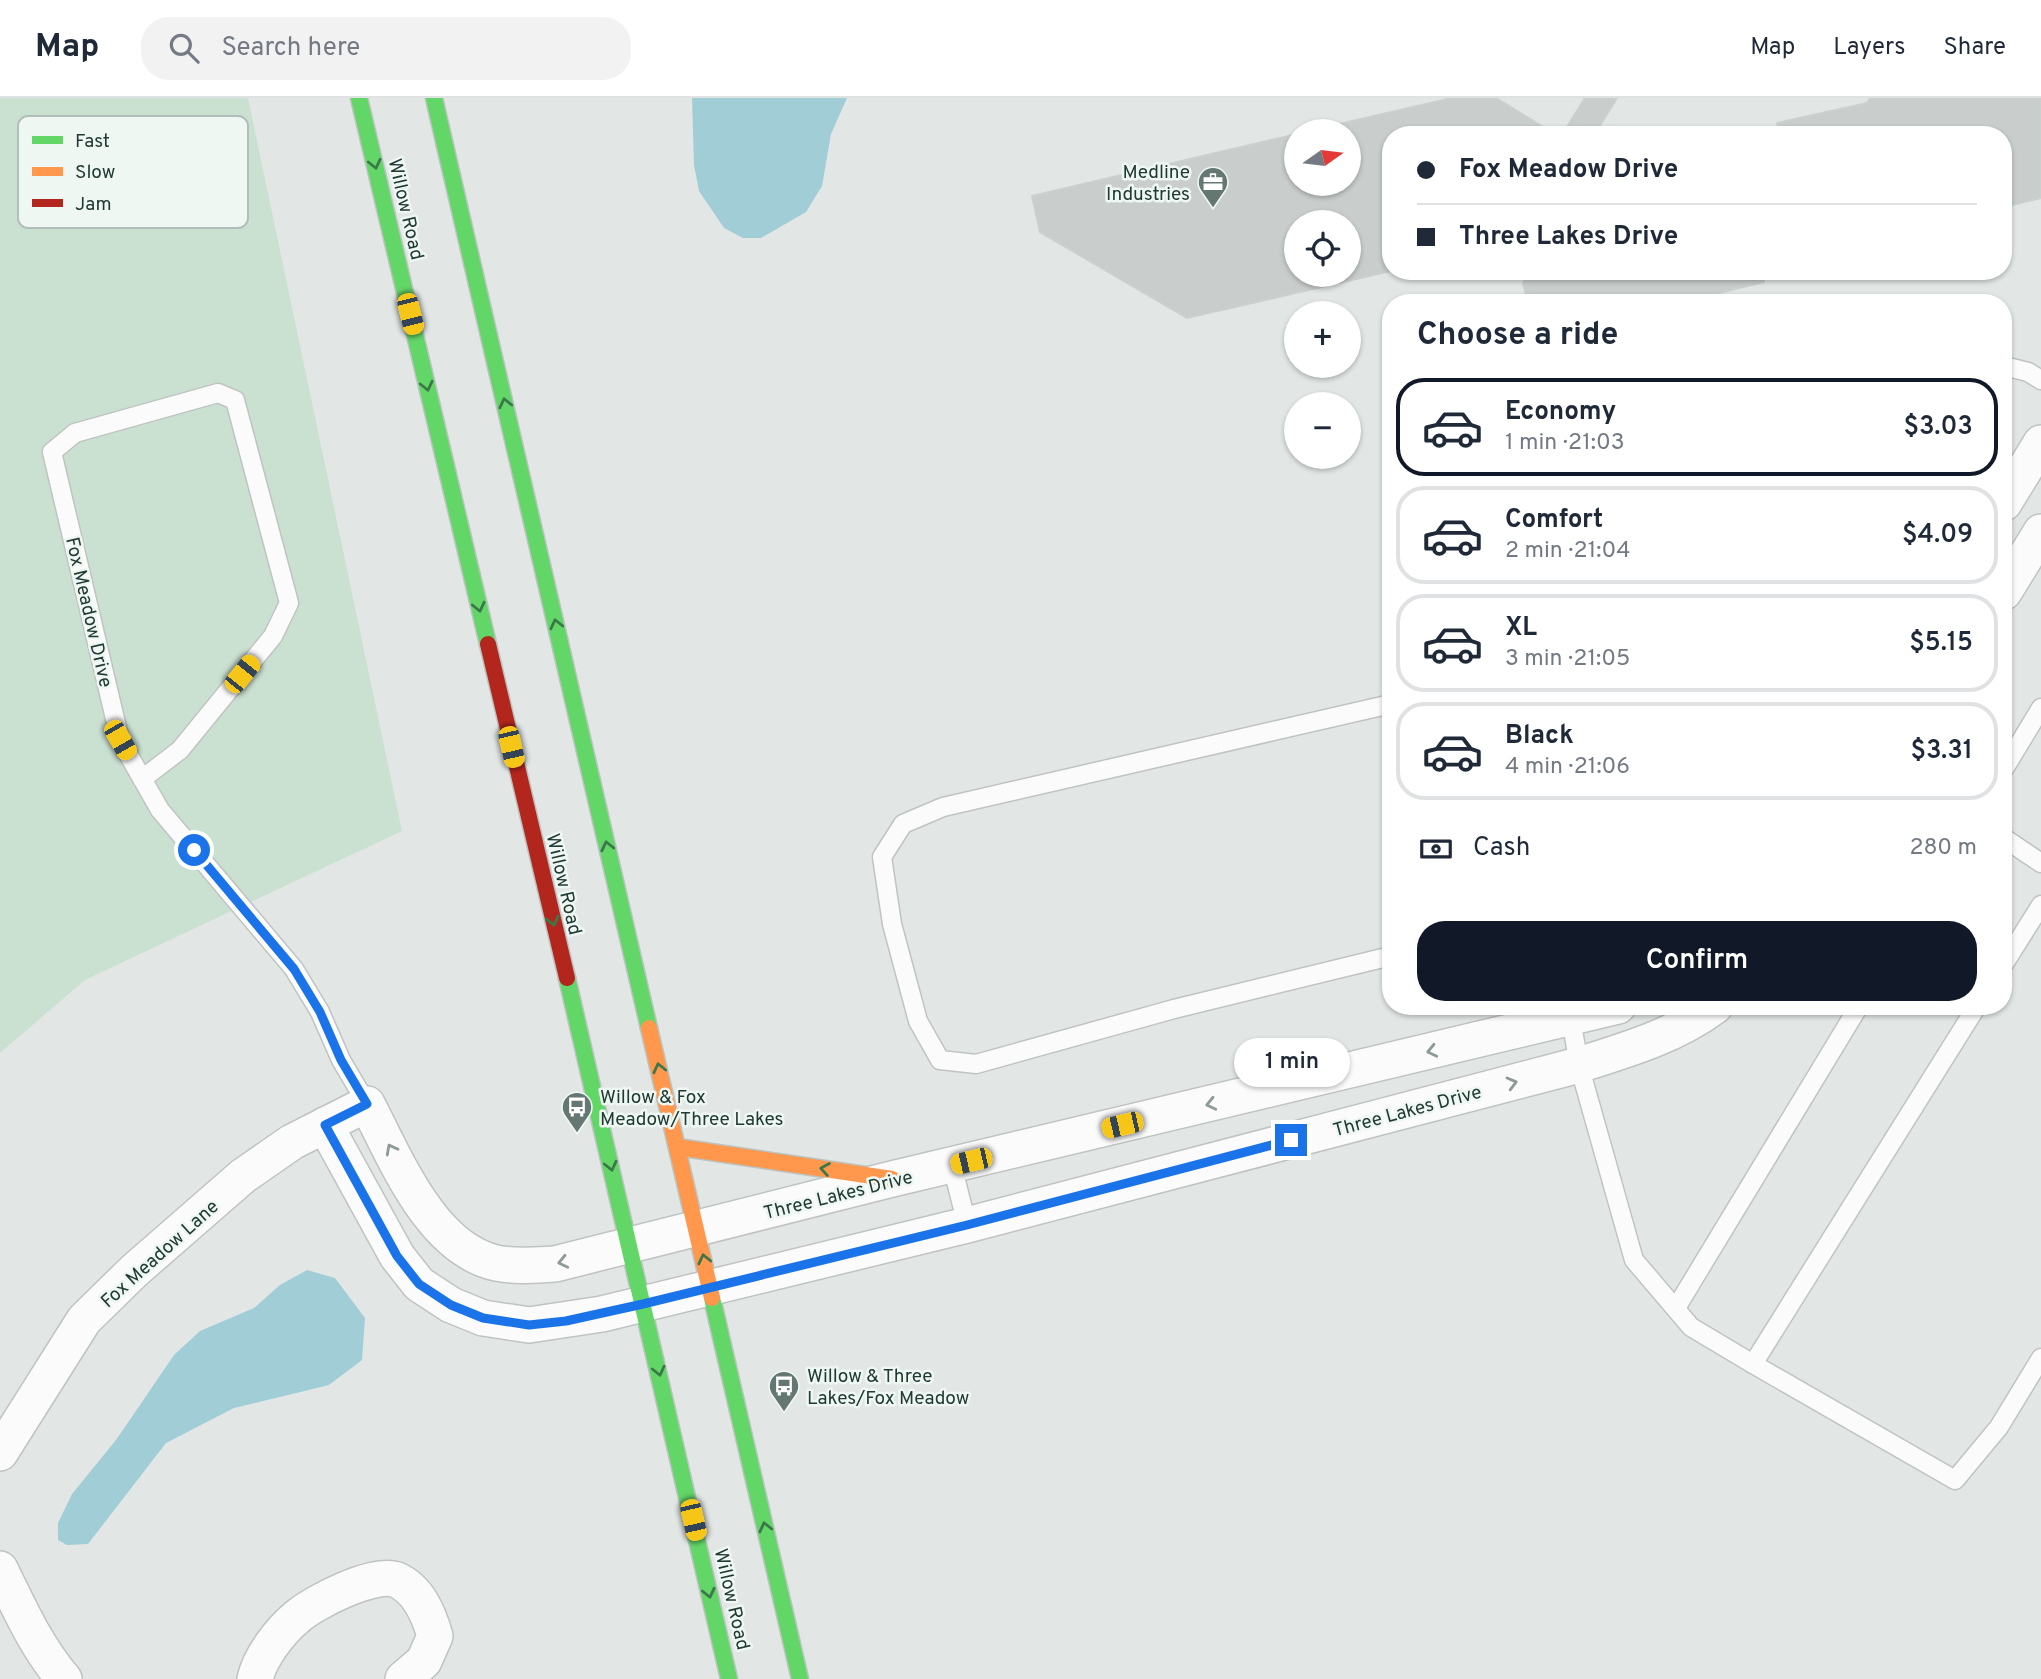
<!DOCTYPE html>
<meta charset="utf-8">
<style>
:root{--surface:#fff;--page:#f2f2f3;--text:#1f2937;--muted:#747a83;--line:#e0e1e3;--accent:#111827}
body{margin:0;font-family:Overpass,sans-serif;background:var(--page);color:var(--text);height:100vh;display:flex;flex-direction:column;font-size:26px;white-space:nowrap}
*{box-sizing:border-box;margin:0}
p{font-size:23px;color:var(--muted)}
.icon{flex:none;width:38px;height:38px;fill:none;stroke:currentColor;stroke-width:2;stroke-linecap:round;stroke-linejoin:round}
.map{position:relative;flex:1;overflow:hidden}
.drawer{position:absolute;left:1382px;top:196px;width:630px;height:721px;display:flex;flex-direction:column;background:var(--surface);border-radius:28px;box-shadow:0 2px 5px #0004}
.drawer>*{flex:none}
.banner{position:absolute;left:1382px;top:28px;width:630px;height:154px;border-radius:28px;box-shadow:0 2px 5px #0004;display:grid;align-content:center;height:154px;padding:0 35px;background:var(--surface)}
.needle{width:46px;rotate:76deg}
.tools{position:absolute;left:1284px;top:21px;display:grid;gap:14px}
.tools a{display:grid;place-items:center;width:77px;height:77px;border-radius:50%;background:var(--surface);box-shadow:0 2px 5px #0004;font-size:35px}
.end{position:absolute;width:32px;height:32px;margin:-16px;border:9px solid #1a73e8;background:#fff;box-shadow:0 0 0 4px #fff}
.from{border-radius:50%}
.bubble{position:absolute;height:49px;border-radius:24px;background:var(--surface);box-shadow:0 2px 5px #0004;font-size:23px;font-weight:600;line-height:49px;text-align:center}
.car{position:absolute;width:21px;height:42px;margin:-21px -10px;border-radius:9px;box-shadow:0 0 5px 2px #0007;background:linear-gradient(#f5c518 24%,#345 0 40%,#f5c518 0 76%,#345 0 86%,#f5c518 0)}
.banner b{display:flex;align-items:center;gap:24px;height:66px;font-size:26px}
.banner b+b{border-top:2px solid var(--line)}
.banner i{width:18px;height:18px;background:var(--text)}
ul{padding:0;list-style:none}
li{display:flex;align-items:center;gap:21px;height:98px;margin:0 14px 10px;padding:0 21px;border:4px solid var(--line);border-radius:28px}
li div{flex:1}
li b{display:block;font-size:26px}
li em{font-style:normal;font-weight:600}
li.active{border-color:var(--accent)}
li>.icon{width:63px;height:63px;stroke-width:1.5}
h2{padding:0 35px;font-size:32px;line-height:84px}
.pay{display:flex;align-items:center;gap:18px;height:77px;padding:0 35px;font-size:26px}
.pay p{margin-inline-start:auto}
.button{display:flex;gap:14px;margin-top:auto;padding:14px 35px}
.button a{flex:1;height:80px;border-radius:28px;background:var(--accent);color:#fff;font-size:28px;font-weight:600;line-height:80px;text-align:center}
header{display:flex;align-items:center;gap:42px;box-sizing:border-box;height:98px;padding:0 35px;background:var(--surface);border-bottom:2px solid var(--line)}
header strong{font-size:33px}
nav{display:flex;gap:38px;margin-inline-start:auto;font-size:24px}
.search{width:490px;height:63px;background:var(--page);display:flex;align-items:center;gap:18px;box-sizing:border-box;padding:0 24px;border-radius:28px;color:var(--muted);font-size:26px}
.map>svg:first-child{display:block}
</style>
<header>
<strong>Map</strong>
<div class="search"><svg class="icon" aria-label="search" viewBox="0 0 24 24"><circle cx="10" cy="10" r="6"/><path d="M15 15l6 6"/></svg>Search here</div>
<nav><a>Map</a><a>Layers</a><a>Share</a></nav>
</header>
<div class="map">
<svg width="2041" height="1581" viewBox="0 0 2041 1581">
<rect width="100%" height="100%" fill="#e2e7e5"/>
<path fill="#cae1d2" d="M0,0H248L402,733L85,882L0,955Z"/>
<g fill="#a1cdd7">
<path d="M692,0H847L831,36L822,88L806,114L761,140H743L724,130L699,93L694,67Z"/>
<path d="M307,1172L335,1180L365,1220L362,1262L329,1287L234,1310L166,1345L88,1446L67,1447L58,1442V1425L72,1396L116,1342L174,1257L200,1233L254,1210L280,1187Z"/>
</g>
<g fill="#c9cecc" stroke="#cad0ce" stroke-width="2" fill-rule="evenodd">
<path d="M1452,0H1496L1556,37H1391V173L1187,220L1040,134L1032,98L1297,36V86H1349V33H1309ZM1297,124H1349V177H1297Z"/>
<path d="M1585,0H1617L1594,37H1562Z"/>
<path d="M1870,0H2041V100L2004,109V37H1779L1777,25L1867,5Z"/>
<path d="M1530,173H1763L1764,184L1678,205H1528L1523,185Z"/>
</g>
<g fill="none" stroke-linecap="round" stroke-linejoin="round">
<g stroke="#bfc4c2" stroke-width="21">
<g id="lane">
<path d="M2004,268L2028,274L2041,282"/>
<path d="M1391,606L943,709L903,726L882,759L892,826L918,923L940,962L976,966L1174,911L1391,858"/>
<path d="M2004,671L2041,610"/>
<path d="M142,681L180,652L273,538L289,505L235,302L218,295L75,335L52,354L120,642L160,712L294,871L320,914L341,962L367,1006"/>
<path d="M2004,740L2041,765"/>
<path d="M2004,866L2041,807"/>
<path d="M1570,915L1579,967L1634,1162L1691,1229L1753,1266L1977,908"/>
<path d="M952,1067L967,1127"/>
<path d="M1676,1210L1859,908"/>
<path d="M1753,1266L1955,1382L1999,1329L2041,1260"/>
</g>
</g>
<g stroke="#bfc4c2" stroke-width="38">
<g id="street">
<path d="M2004,405L2041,345"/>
<path d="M2004,494L2041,434"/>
<path d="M325,1027L397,1158L419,1186L451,1207L483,1220L529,1227L602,1216L967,1127L1579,967C1626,952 1675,938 1715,908"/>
<path d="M0,1355L84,1222L134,1173L243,1078L292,1044L367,1006C395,1059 430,1150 496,1165C515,1169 535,1167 555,1166L892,1081L1618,908"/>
<path d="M0,1471C19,1509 36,1549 64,1581"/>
<path d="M255,1581C260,1559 280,1533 297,1519C314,1504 375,1473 397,1482C419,1492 429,1517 435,1538L424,1563L403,1581"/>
</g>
</g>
<g stroke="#bbc4c1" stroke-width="19">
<g id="fast">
<path d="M359,0L488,546"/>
<path d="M434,0L649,930"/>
<path d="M567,880L729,1581"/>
<path d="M712,1200L800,1581"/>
</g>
</g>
<g stroke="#bbc4c1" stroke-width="19">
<g id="slow">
<path d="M649,930L712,1200"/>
<path d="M677,1049L892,1081"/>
</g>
</g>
<g stroke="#bbc4c1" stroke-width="19">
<path id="jam" d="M488,546L567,880"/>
</g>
<use href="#lane" stroke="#fbfbfb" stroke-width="18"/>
<use href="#street" stroke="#fbfbfb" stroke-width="35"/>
<use href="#fast" stroke="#63d668" stroke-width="16"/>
<use href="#slow" stroke="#ff974d" stroke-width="16"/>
<use href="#jam" stroke="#b3261e" stroke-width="16"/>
</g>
<defs><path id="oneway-chevron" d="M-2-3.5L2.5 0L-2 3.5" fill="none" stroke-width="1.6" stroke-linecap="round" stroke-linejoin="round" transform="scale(1.75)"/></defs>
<g stroke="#3b7849">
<use href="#oneway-chevron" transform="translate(375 66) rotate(77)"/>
<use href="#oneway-chevron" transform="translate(427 288) rotate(77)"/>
<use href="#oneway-chevron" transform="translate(505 305) rotate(-103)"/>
<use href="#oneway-chevron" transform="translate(479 509) rotate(77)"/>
<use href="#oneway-chevron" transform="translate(556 526) rotate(-103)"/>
<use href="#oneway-chevron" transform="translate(607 748) rotate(-103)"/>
<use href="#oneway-chevron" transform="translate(553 823) rotate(76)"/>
<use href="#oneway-chevron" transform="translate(659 970) rotate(-103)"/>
<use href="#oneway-chevron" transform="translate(611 1068) rotate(77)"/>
<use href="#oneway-chevron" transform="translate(825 1071) rotate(-171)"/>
<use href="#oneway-chevron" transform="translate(704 1161) rotate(-103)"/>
<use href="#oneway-chevron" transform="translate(659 1273) rotate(77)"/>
<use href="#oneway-chevron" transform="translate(765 1429) rotate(-103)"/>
<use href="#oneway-chevron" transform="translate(709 1495) rotate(77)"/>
</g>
<g stroke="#8e9a98">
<use href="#oneway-chevron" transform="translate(1432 953) rotate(167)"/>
<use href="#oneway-chevron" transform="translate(1512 985) rotate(-15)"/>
<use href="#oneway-chevron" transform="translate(1211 1006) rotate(167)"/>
<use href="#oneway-chevron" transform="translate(391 1051) rotate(-118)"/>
<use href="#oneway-chevron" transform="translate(563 1164) rotate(167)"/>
</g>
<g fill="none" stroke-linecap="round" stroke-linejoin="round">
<path stroke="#1a73e8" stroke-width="9" d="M194,752L294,871L320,914L341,962L367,1006L325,1027L397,1158L419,1186L451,1207L483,1220L529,1227L566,1223L643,1206L967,1127L1291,1042"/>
</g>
<defs>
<g id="office-pin" transform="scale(1.575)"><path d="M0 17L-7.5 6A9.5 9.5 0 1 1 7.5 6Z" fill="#647772" stroke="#eff7f3"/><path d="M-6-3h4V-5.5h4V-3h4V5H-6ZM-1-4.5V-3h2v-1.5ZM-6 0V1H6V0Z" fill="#fff"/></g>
<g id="bus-pin" transform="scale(1.575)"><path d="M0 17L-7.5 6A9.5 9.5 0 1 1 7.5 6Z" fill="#647772" stroke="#eff7f3"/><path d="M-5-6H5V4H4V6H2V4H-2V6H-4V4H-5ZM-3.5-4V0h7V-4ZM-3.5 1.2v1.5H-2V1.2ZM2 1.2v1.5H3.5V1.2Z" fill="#fff"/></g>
</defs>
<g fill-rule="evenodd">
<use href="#office-pin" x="1213" y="84"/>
<use href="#bus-pin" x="577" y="1009"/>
<use href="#bus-pin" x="784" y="1288"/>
</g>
<g text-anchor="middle" stroke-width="5" stroke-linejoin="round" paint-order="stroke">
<g font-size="19" fill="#203a34" stroke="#eff7f3" text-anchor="start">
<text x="1190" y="80" text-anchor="end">Medline<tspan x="1190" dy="22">Industries</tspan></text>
<text x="600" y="1005">Willow &amp; Fox<tspan x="600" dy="22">Meadow/Three Lakes</tspan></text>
<text x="807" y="1284">Willow &amp; Three<tspan x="807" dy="22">Lakes/Fox Meadow</tspan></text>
</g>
<g font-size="19" fill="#203a34" stroke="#eff7f3">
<text transform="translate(407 111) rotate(77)" y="7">Willow Road</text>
<text transform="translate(90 514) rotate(77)" y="7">Fox Meadow Drive</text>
<text transform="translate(565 786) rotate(77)" y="7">Willow Road</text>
<text transform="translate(1407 1012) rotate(-15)" y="7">Three Lakes Drive</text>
<text transform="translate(838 1096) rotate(-14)" y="7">Three Lakes Drive</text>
<text transform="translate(159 1155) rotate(-42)" y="7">Fox Meadow Lane</text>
<text transform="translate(733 1501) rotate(77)" y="7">Willow Road</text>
</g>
</g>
<rect x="18" y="18" width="230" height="112" rx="10" fill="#eff7f3" stroke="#b1beba" stroke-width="2"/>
<rect x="32" y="38" width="31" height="8" fill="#63d668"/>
<rect x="32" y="69" width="31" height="9" fill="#ff974d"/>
<rect x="32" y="101" width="31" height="8" fill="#b3261e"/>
<g font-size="19" fill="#203a34">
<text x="75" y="49">Fast</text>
<text x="75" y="80">Slow</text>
<text x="75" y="112">Jam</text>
</g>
</svg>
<div class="tools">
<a><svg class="needle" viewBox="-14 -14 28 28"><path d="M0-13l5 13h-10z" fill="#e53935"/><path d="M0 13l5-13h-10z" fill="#747a83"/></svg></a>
<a><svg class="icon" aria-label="locate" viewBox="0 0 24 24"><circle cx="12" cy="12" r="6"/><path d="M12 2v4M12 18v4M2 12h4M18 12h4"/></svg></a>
<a>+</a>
<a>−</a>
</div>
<i class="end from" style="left:194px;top:752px"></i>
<i class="end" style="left:1291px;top:1042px"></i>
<div class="bubble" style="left:1234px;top:940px;width:116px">1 min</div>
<i class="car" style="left:410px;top:216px;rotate:166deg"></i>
<i class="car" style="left:242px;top:576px;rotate:39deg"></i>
<i class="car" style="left:120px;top:642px;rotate:150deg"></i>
<i class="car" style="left:511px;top:649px;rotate:167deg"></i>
<i class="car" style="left:1122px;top:1027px;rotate:257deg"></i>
<i class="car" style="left:971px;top:1063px;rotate:257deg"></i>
<i class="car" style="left:693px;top:1422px;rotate:167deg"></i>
<div class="banner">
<b><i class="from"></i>Fox Meadow Drive</b>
<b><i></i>Three Lakes Drive</b>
</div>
<section class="drawer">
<h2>Choose a ride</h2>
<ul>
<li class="active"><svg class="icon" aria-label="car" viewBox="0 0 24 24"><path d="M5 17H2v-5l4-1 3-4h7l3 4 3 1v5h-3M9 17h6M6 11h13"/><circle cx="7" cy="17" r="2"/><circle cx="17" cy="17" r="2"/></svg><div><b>Economy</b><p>1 min · 21:03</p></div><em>$3.03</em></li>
<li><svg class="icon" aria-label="car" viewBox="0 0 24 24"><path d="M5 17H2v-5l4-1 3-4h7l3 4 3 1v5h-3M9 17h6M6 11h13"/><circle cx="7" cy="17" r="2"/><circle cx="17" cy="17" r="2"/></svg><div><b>Comfort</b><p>2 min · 21:04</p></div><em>$4.09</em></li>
<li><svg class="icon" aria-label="car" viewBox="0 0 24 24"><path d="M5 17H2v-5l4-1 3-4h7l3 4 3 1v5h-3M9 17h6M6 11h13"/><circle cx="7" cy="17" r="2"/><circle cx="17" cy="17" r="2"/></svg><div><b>XL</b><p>3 min · 21:05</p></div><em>$5.15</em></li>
<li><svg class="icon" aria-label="car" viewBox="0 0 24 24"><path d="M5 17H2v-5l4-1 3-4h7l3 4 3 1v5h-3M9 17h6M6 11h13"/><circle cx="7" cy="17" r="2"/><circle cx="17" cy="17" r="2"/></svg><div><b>Black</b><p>4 min · 21:06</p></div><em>$3.31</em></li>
</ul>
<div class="pay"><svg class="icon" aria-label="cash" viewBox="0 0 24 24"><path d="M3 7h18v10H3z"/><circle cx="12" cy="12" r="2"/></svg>Cash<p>280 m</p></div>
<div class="button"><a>Confirm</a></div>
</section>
</div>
